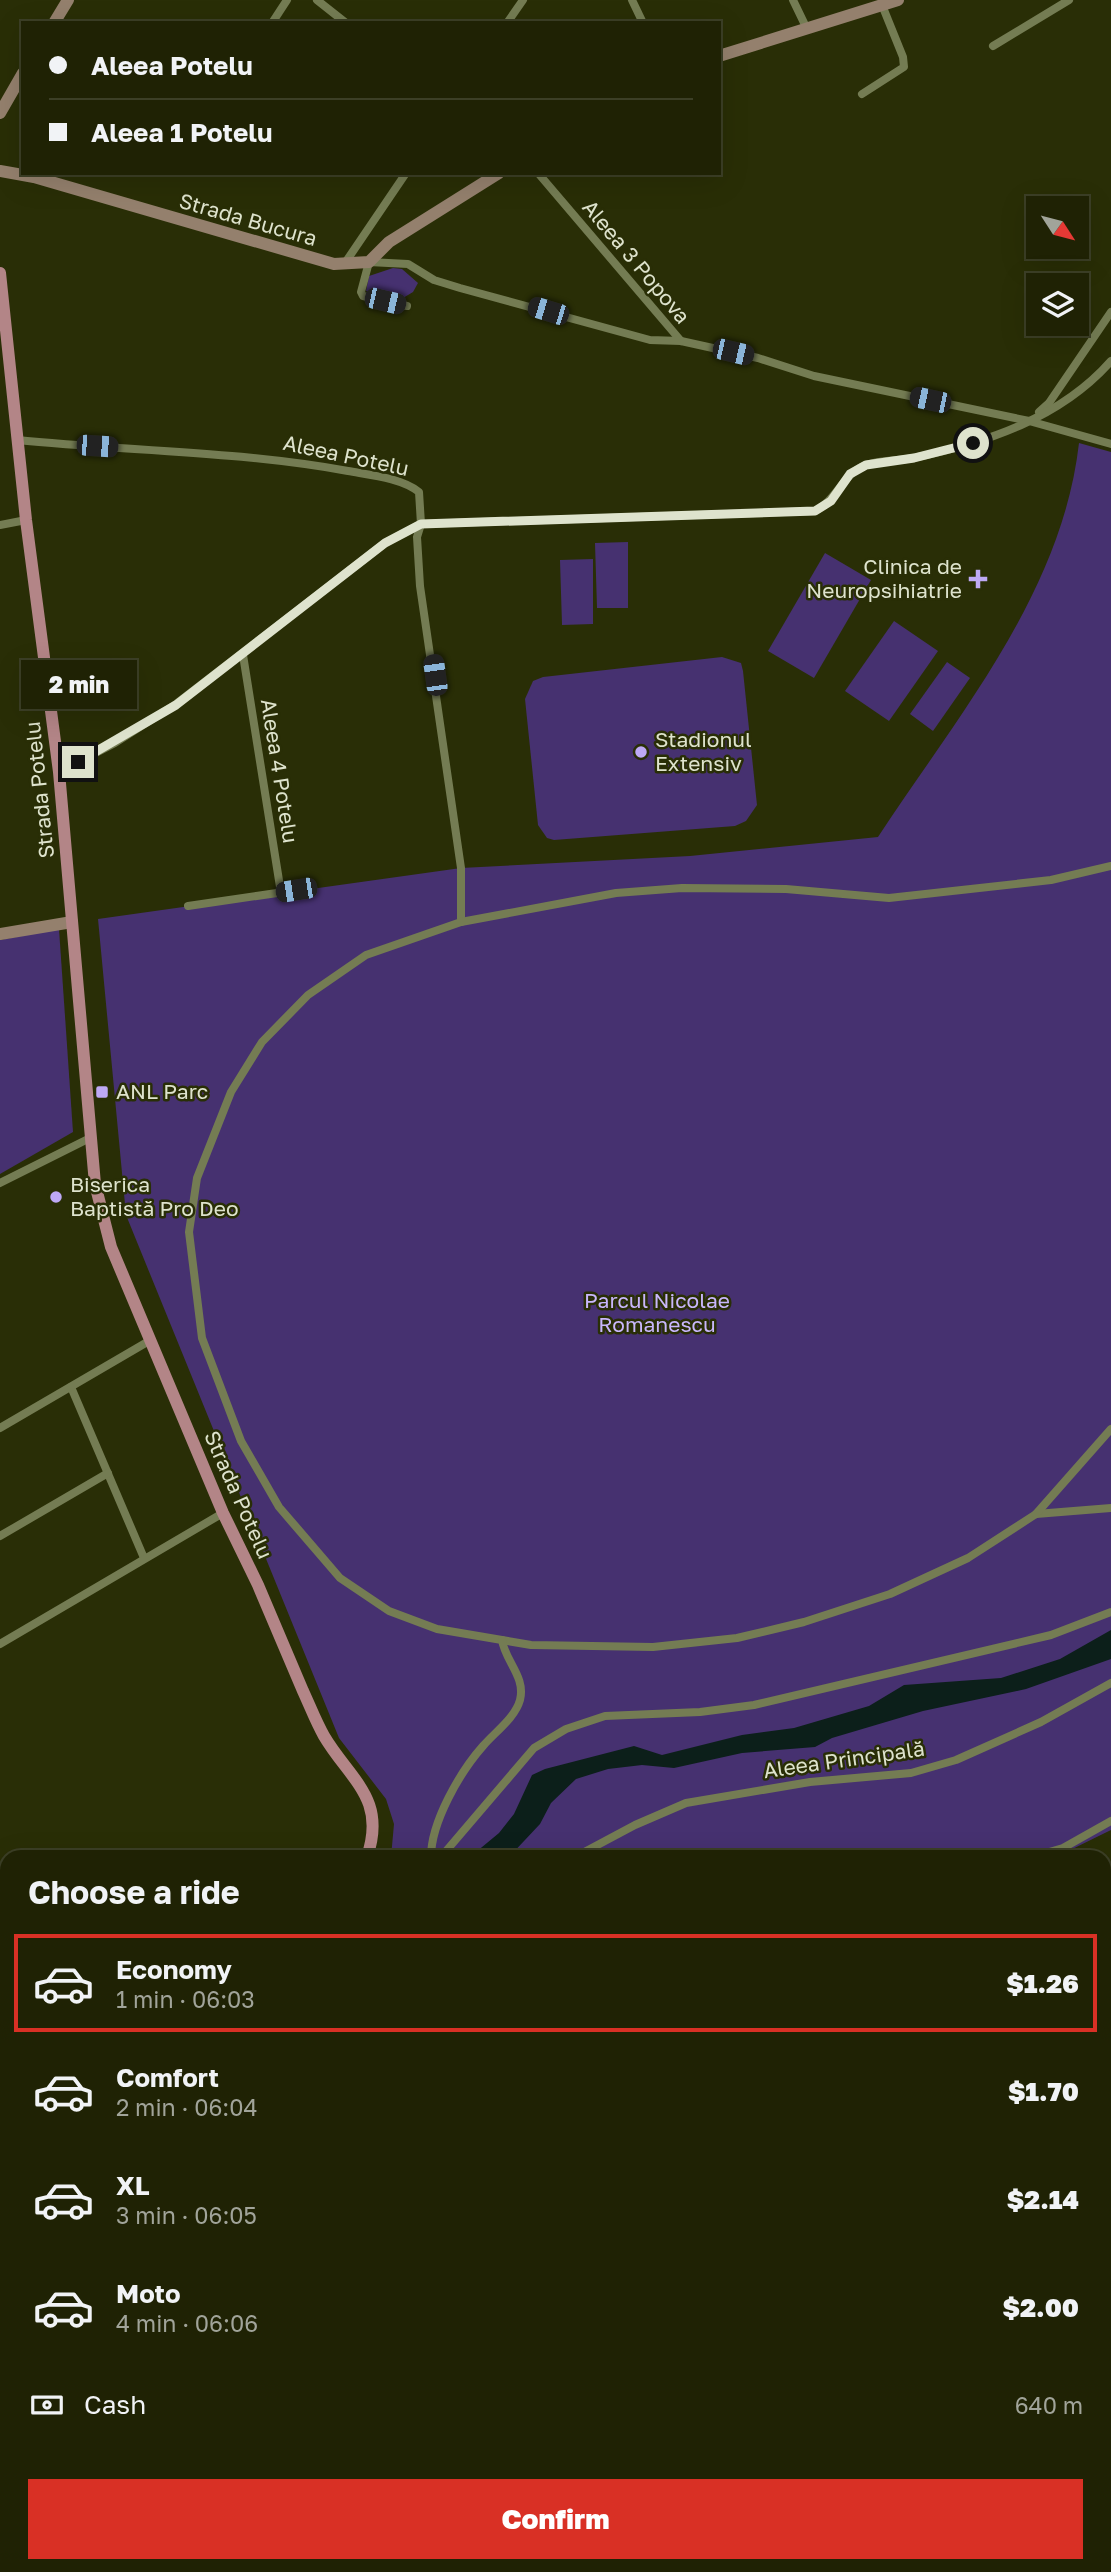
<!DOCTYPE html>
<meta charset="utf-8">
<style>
:root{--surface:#1f2204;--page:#272a0e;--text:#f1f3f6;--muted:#a1a49a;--line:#3c3f26;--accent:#d93025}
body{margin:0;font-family:"Golos Text",sans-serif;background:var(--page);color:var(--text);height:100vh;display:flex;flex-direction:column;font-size:26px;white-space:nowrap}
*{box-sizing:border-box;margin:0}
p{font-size:23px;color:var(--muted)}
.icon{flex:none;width:38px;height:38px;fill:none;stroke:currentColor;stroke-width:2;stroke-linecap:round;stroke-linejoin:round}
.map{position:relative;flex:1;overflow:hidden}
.panel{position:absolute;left:0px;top:1850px;width:1111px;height:723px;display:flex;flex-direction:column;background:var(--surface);border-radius:21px 21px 0 0;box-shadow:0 7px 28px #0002,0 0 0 2px var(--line)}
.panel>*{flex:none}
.guide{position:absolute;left:21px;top:21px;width:700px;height:154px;border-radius:0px;box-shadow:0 7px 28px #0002,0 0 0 2px var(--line);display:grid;align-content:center;height:154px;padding:0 28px;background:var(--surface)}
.needle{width:46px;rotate:126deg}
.buttons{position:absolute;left:1026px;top:196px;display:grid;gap:14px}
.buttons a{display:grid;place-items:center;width:63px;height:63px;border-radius:0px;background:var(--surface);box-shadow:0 7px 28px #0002,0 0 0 2px var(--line);font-size:35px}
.end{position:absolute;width:32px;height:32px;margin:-16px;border:9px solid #dee3cd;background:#111;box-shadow:0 0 0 4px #111}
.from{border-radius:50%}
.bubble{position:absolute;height:49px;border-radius:0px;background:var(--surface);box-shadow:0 7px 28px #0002,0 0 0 2px var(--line);font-size:23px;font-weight:800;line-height:49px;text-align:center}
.car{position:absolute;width:21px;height:42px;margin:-21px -10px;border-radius:9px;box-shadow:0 0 5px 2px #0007;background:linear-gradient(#222 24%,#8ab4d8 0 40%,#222 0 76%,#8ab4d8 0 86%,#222 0)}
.guide b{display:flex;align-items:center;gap:24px;height:66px;font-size:26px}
.guide b+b{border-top:2px solid var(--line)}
.guide i{width:18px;height:18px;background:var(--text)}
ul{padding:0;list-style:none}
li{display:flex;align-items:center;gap:21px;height:98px;margin:0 14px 10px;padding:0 14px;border:4px solid transparent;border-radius:0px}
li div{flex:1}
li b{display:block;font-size:26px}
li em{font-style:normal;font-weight:800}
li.selected{border-color:var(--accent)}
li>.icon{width:63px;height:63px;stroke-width:1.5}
h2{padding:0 28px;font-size:32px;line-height:84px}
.pay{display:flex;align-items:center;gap:18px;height:77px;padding:0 28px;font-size:26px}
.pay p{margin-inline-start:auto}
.button{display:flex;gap:14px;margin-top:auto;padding:14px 28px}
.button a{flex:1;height:80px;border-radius:0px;background:var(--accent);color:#fff;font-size:28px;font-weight:800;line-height:80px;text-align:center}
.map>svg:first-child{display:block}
</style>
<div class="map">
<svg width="1111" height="2572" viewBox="0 0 1111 2572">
<rect width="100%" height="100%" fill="#292e06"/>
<g fill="#463170">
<path d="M393,268L402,269L418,283L413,292L398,301L366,291L369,276Z"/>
<path d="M1079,443L1111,452V1830L1056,1857H391L394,1824L386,1799L339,1738L126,1215L98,919L461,868L690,856L878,837C958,715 1062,593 1079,443Z"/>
<path d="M628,542V608H597L595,543Z"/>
<path d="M825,553L871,580L814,678L768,651Z"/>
<path d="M593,559V624L562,625L560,560Z"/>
<path d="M894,621L938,651L889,721L845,691Z"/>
<path d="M722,657L741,663L743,671L757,805L746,821L735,826L554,840L547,838L538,825L525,699L533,681L543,677Z"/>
<path d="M947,662L970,678L933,731L910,714Z"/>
<path d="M59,929L73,1132L0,1174V940Z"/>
<path d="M7,2079V2546L0,2552V2088Z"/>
</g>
<path fill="#0c1f1a" d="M1111,1630V1659L1026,1689L923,1711L832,1738L815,1747L742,1753L674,1768L642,1765L608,1769L576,1779L551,1803L540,1824L509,1857H470L499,1833L514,1814L532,1775L545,1769L634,1746L662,1755L742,1735L794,1728L869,1706L904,1685L1001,1678L1060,1659Z"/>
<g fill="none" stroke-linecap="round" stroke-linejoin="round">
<g stroke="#747c53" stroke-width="8">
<path d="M317,0L346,23"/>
<path d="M632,0L643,23"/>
<path d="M793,0L806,27"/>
<path d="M272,23L287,0"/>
<path d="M507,23L523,0"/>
<path d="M993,46L1069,0"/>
<path d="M862,94L904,67L903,57L882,5"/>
<path d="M538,173L681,341"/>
<path d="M345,263L406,173"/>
<path d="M407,306L363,296L361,292L369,262L408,264L434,280L460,288L650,340L681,341L758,358L814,376L1029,421L1111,444"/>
<path d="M1039,412L1049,403L1111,312"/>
<path d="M17,440C127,451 238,451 348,471C370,475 402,478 419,492L421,524L417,537L420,586L461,868V922"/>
<path d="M0,525L26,520"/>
<path d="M243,655L281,893"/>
<path d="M59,772L115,743L176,704L385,543L421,524L815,511C837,500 843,473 866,465C880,460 898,461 913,458C986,443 1061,418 1111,361"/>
<path d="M1111,866L1051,880L889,898L786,889L682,888L616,893L461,922L366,955L308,995L262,1042L231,1092L197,1178L189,1232L202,1338L241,1441L279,1507L340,1578L389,1611L437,1629L531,1645L653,1647L737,1638L804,1622L890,1594L968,1558L1036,1514L1111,1508"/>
<path d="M188,906L311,888"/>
<path d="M0,1183L92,1137"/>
<path d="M71,1387L144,1558"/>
<path d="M0,1428L149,1341"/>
<path d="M1036,1514L1111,1429"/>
<path d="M0,1536L108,1473"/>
<path d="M0,1644L223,1513"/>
<path d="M431,1857C431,1822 460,1772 483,1746C495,1732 515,1718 520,1700C526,1677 505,1661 502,1640"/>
<path d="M441,1857L534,1748L566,1729L605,1716L700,1712L754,1705L1051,1635L1111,1612"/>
<path d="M575,1857L635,1825L686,1803L810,1782L911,1773L956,1760L1041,1722L1111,1683"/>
<path d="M1032,1857L1063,1848L1111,1821"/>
</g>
<g stroke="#94806d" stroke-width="12">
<path d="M54,23L68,0"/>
<path d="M719,56L898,0"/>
<path d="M0,113L23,73"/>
<path d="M0,171L34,177L334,264L369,262L389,242L499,173"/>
<path d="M0,934L72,922"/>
<path d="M1089,2572L1100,2566"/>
</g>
<g stroke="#b38587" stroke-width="12">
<path d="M0,273L26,520L59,772L95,1184L111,1247L223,1513L258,1585L303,1691C310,1706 316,1722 324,1736C350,1780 387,1798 367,1857"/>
<path d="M749,2566L753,2572"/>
</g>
</g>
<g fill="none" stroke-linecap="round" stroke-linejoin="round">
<path stroke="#dee3cd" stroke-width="9" d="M78,762L176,705L385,543L421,524L815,511L831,501L850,474L866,465L914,458L973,443"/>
</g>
<g fill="#bea9f5" stroke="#292e06" stroke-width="2.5">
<path d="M974.5 568.5h7v7h7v7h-7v7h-7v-7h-7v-7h7z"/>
<circle cx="641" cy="752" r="7"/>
<rect x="95" y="1085" width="14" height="14" rx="3.5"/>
<circle cx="56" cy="1197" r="7"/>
</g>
<g text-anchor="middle" stroke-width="5" stroke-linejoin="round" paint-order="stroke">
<g font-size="21" fill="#dee3cd" stroke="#292e06">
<text transform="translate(248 220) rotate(16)" y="7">Strada Bucura</text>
<text transform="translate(636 262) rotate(50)" y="7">Aleea 3 Popova</text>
<text transform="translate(346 456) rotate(12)" y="7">Aleea Potelu</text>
<text transform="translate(279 771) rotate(81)" y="7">Aleea 4 Potelu</text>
<text transform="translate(40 790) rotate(-96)" y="7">Strada Potelu</text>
<text transform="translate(238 1495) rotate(66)" y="7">Strada Potelu</text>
<text transform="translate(844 1760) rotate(-8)" y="7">Aleea Principală</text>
</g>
<g font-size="21" fill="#dee3cd" stroke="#292e06" text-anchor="start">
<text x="962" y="574" text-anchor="end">Clinica de<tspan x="962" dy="24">Neuropsihiatrie</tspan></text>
<text x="655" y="747">Stadionul<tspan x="655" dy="24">Extensiv</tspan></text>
<text x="116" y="1099">ANL Parc</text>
<text x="70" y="1192">Biserica<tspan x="70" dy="24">Baptistă Pro Deo</tspan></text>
</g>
<g font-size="21" fill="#c9b7fc" stroke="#292e06">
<text x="657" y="1308">Parcul Nicolae<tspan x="657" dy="24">Romanescu</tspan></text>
</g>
</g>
</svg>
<div class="buttons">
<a><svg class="needle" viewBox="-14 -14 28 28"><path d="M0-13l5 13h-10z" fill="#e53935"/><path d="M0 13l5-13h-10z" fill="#a1a49a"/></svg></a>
<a><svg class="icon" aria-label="layers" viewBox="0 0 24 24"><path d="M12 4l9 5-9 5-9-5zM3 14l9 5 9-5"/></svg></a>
</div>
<i class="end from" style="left:973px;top:443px"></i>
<i class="end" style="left:78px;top:762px"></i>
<div class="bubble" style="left:21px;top:660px;width:116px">2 min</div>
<i class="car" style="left:385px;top:301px;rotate:103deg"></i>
<i class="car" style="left:548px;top:311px;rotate:287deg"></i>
<i class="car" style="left:733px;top:352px;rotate:103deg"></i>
<i class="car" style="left:930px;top:400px;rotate:282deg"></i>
<i class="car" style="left:97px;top:446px;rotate:94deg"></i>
<i class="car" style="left:435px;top:675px;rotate:352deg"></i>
<i class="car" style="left:296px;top:890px;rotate:261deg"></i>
<div class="guide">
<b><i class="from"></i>Aleea Potelu</b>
<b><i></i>Aleea 1 Potelu</b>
</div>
<section class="panel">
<h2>Choose a ride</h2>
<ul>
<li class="selected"><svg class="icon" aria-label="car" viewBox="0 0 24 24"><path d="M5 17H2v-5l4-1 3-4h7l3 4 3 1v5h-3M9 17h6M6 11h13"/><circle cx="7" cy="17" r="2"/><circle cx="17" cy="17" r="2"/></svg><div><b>Economy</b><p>1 min · 06:03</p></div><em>$1.26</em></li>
<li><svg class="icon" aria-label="car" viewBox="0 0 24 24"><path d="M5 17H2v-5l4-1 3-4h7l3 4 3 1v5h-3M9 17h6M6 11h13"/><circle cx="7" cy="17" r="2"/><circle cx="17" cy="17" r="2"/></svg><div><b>Comfort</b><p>2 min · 06:04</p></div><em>$1.70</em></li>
<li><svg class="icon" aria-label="car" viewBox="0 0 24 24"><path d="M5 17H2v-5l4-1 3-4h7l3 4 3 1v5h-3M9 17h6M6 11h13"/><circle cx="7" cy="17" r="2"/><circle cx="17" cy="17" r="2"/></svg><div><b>XL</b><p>3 min · 06:05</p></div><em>$2.14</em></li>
<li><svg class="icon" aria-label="car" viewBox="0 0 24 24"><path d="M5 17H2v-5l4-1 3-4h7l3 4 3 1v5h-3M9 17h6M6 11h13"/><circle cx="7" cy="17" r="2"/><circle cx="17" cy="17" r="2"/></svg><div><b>Moto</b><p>4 min · 06:06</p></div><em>$2.00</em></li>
</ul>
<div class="pay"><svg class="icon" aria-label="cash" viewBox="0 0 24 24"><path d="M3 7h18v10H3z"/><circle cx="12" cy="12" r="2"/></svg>Cash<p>640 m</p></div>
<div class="button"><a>Confirm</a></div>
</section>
</div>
